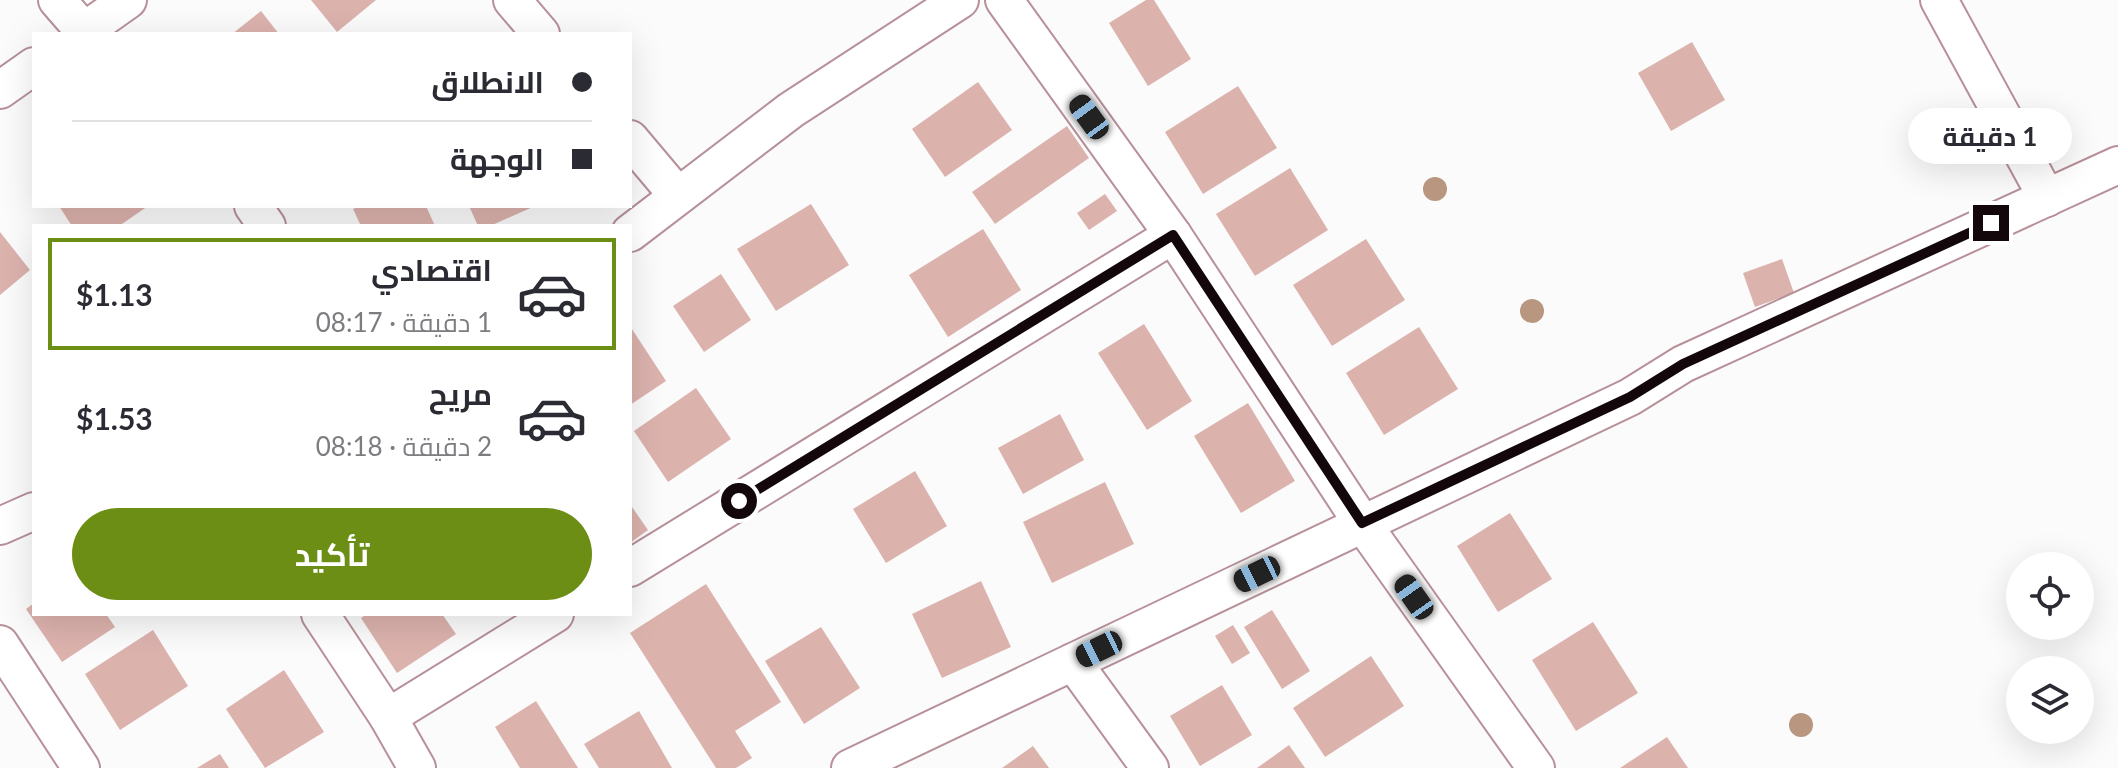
<!DOCTYPE html>
<html lang="ar">
<meta charset="utf-8">
<style>
:root{--surface:#fff;--page:#f2f2f3;--text:#2b2b33;--muted:#7c7c81;--line:#e1e1e2;--accent:#6d8e14}
body{margin:0;font-family:Lato,Cairo,sans-serif;background:var(--page);color:var(--text);direction:rtl;height:100vh;display:flex;flex-direction:column;font-size:30px;white-space:nowrap}
*{box-sizing:border-box;margin:0}
p{font-size:26px;color:var(--muted)}
.icon{flex:none;width:44px;height:44px;fill:none;stroke:currentColor;stroke-width:2;stroke-linecap:round;stroke-linejoin:round}
.map{position:relative;flex:1;overflow:hidden;direction:ltr}
.panel{position:absolute;left:32px;top:224px;width:600px;height:392px;display:flex;flex-direction:column;background:var(--surface);border-radius:0px;box-shadow:0 8px 32px #0002;direction:rtl}
.panel>*{flex:none}
.banner{position:absolute;left:32px;top:32px;width:600px;height:176px;border-radius:0px;box-shadow:0 8px 32px #0002;direction:rtl;display:grid;align-content:center;height:176px;padding:0 40px;background:var(--surface)}
.buttons{position:absolute;left:2006px;top:552px;display:grid;gap:16px}
.buttons a{display:grid;place-items:center;width:88px;height:88px;border-radius:50%;background:var(--surface);box-shadow:0 8px 32px #0002;font-size:40px}
.end{position:absolute;width:36px;height:36px;margin:-18px;border:10px solid #14070b;background:#fff;box-shadow:0 0 0 4px #fff}
.from{border-radius:50%}
.bubble{position:absolute;height:56px;border-radius:28px;background:var(--surface);box-shadow:0 8px 32px #0002;font-size:26px;font-weight:700;line-height:56px;text-align:center;direction:rtl}
.car{position:absolute;width:24px;height:48px;margin:-24px -12px;border-radius:10px;box-shadow:0 0 6px 2px #0007;background:linear-gradient(#222 24%,#8ab4d8 0 40%,#222 0 76%,#8ab4d8 0 86%,#222 0)}
.banner b{display:flex;align-items:center;gap:28px;height:76px;font-size:30px}
.banner b+b{border-top:2px solid var(--line)}
.banner i{width:20px;height:20px;background:var(--text)}
ul{padding:14px 0 0;list-style:none}
li{display:flex;align-items:center;gap:24px;height:112px;margin:0 16px 12px;padding:0 24px;border:4px solid transparent;border-radius:0px}
li div{flex:1}
li b{display:block;font-size:30px}
li em{font-style:normal;font-weight:700}
li.on{border-color:var(--accent)}
li>.icon{width:72px;height:72px;stroke-width:1.5}
.button{display:flex;gap:16px;margin-top:auto;padding:16px 40px}
.button a{flex:1;height:92px;border-radius:48px;background:var(--accent);color:#fff;font-size:32px;font-weight:700;line-height:92px;text-align:center}
.map>svg:first-child{display:block}
</style>
<div class="map">
<svg width="2118" height="768" viewBox="0 0 2118 768">
<rect width="100%" height="100%" fill="#fbfbfb"/>
<g fill="#dcb2ad">
<path d="M311,0H376L337,32Z"/>
<path d="M1146,0H1154L1191,59L1148,86L1109,23Z"/>
<path d="M261,11L279,34H232Z"/>
<path d="M1692,42L1725,100L1671,131L1638,73Z"/>
<path d="M978,82L1012,130L945,177L912,129Z"/>
<path d="M1238,86L1277,148L1203,194L1165,132Z"/>
<path d="M1067,126L1089,158L995,224L972,192Z"/>
<path d="M1290,168L1328,230L1255,276L1216,214Z"/>
<path d="M1105,194L1117,211L1089,230L1077,213Z"/>
<path d="M811,204L849,265L776,311L737,249Z"/>
<path d="M59,206H148L119,226H72Z"/>
<path d="M360,206H426L435,226H361L353,209Z"/>
<path d="M469,206H535L490,226H478Z"/>
<path d="M983,229L1021,290L948,337L909,275Z"/>
<path d="M0,232L30,270L0,295Z"/>
<path d="M1366,239L1405,300L1332,346L1293,285Z"/>
<path d="M1782,259L1794,293L1755,307L1743,273Z"/>
<path d="M721,274L751,320L704,352L673,306Z"/>
<path d="M1144,324L1192,401L1147,430L1098,353Z"/>
<path d="M630,326L666,381L630,405Z"/>
<path d="M1419,327L1458,389L1384,435L1346,373Z"/>
<path d="M696,388L731,439L668,482L634,431Z"/>
<path d="M1248,403L1295,481L1241,513L1194,436Z"/>
<path d="M1060,414L1084,460L1023,494L998,448Z"/>
<path d="M915,471L947,526L886,563L853,509Z"/>
<path d="M1105,482L1134,544L1052,583L1023,522Z"/>
<path d="M630,504L648,530L630,543Z"/>
<path d="M1510,513L1552,579L1498,612L1457,546Z"/>
<path d="M981,581L1011,647L942,678L912,614Z"/>
<path d="M706,584L781,702L735,731L752,758L736,768H716L630,633Z"/>
<path d="M34,603V614H106L115,627L62,662L26,609Z"/>
<path d="M1272,610L1310,671L1282,689L1244,627Z"/>
<path d="M367,614H442L456,634L397,673L361,618Z"/>
<path d="M1593,622L1638,693L1576,731L1532,660Z"/>
<path d="M1233,625L1250,653L1232,664L1215,636Z"/>
<path d="M821,627L860,688L804,724L765,661Z"/>
<path d="M153,630L188,686L120,730L85,674Z"/>
<path d="M1371,656L1404,706L1325,757L1293,708Z"/>
<path d="M284,670L324,732L265,768L226,709Z"/>
<path d="M1222,685L1252,735L1200,766L1170,716Z"/>
<path d="M536,701L578,768H520L495,727Z"/>
<path d="M639,711L672,768H599L584,744Z"/>
<path d="M1667,737L1688,768H1620Z"/>
<path d="M1289,745L1305,768H1257Z"/>
<path d="M1033,746L1049,768H1002Z"/>
<path d="M220,754L229,768H197Z"/>
</g>
<g fill="none" stroke-linecap="round" stroke-linejoin="round">
<g stroke="#b79099" stroke-width="40">
<g id="minor">
<path d="M57,0L84,31"/>
<path d="M512,0L541,34"/>
<path d="M1004,0L1173,235L1362,523L1536,768"/>
<path d="M1939,0L2047,198"/>
<path d="M80,34L128,0"/>
<path d="M0,90L34,66"/>
<path d="M630,139L678,196"/>
<path d="M253,206L267,226"/>
<path d="M630,233L791,110L960,0"/>
<path d="M0,526L34,511"/>
<path d="M630,568L1173,235"/>
<path d="M320,614L388,717L417,768"/>
<path d="M0,644L81,768"/>
<path d="M1073,662L1150,768"/>
<path d="M388,717L555,614"/>
<path d="M850,768L1630,397L1683,364L2118,165"/>
</g>
</g>
<use href="#minor" stroke="#fff" stroke-width="36"/>
</g>
<g fill="#b8967f">
<circle cx="1435" cy="189" r="12"/>
<circle cx="1532" cy="311" r="12"/>
<circle cx="1801" cy="725" r="12"/>
</g>
<g fill="none" stroke-linecap="round" stroke-linejoin="round">
<path stroke="#14070b" stroke-width="10" d="M739,501L1173,235L1362,523L1630,397L1683,364L1991,223"/>
</g>
</svg>
<div class="buttons">
<a><svg class="icon" aria-label="locate" viewBox="0 0 24 24"><circle cx="12" cy="12" r="6"/><path d="M12 2v4M12 18v4M2 12h4M18 12h4"/></svg></a>
<a><svg class="icon" aria-label="layers" viewBox="0 0 24 24"><path d="M12 4l9 5-9 5-9-5zM3 14l9 5 9-5"/></svg></a>
</div>
<i class="end from" style="left:739px;top:501px"></i>
<i class="end" style="left:1991px;top:223px"></i>
<div class="bubble" style="left:1908px;top:108px;width:164px">1 دقيقة</div>
<i class="car" style="left:1089px;top:117px;rotate:324deg"></i>
<i class="car" style="left:1257px;top:574px;rotate:244deg"></i>
<i class="car" style="left:1414px;top:597px;rotate:325deg"></i>
<i class="car" style="left:1099px;top:649px;rotate:244deg"></i>
<div class="banner">
<b><i class="from"></i>الانطلاق</b>
<b><i></i>الوجهة</b>
</div>
<section class="panel">
<ul>
<li class="on"><svg class="icon" aria-label="car" viewBox="0 0 24 24"><path d="M5 17H2v-5l4-1 3-4h7l3 4 3 1v5h-3M9 17h6M6 11h13"/><circle cx="7" cy="17" r="2"/><circle cx="17" cy="17" r="2"/></svg><div><b>اقتصادي</b><p>1 دقيقة · 08:17</p></div><em>$1.13</em></li>
<li><svg class="icon" aria-label="car" viewBox="0 0 24 24"><path d="M5 17H2v-5l4-1 3-4h7l3 4 3 1v5h-3M9 17h6M6 11h13"/><circle cx="7" cy="17" r="2"/><circle cx="17" cy="17" r="2"/></svg><div><b>مريح</b><p>2 دقيقة · 08:18</p></div><em>$1.53</em></li>
</ul>
<div class="button"><a>تأكيد</a></div>
</section>
</div>
